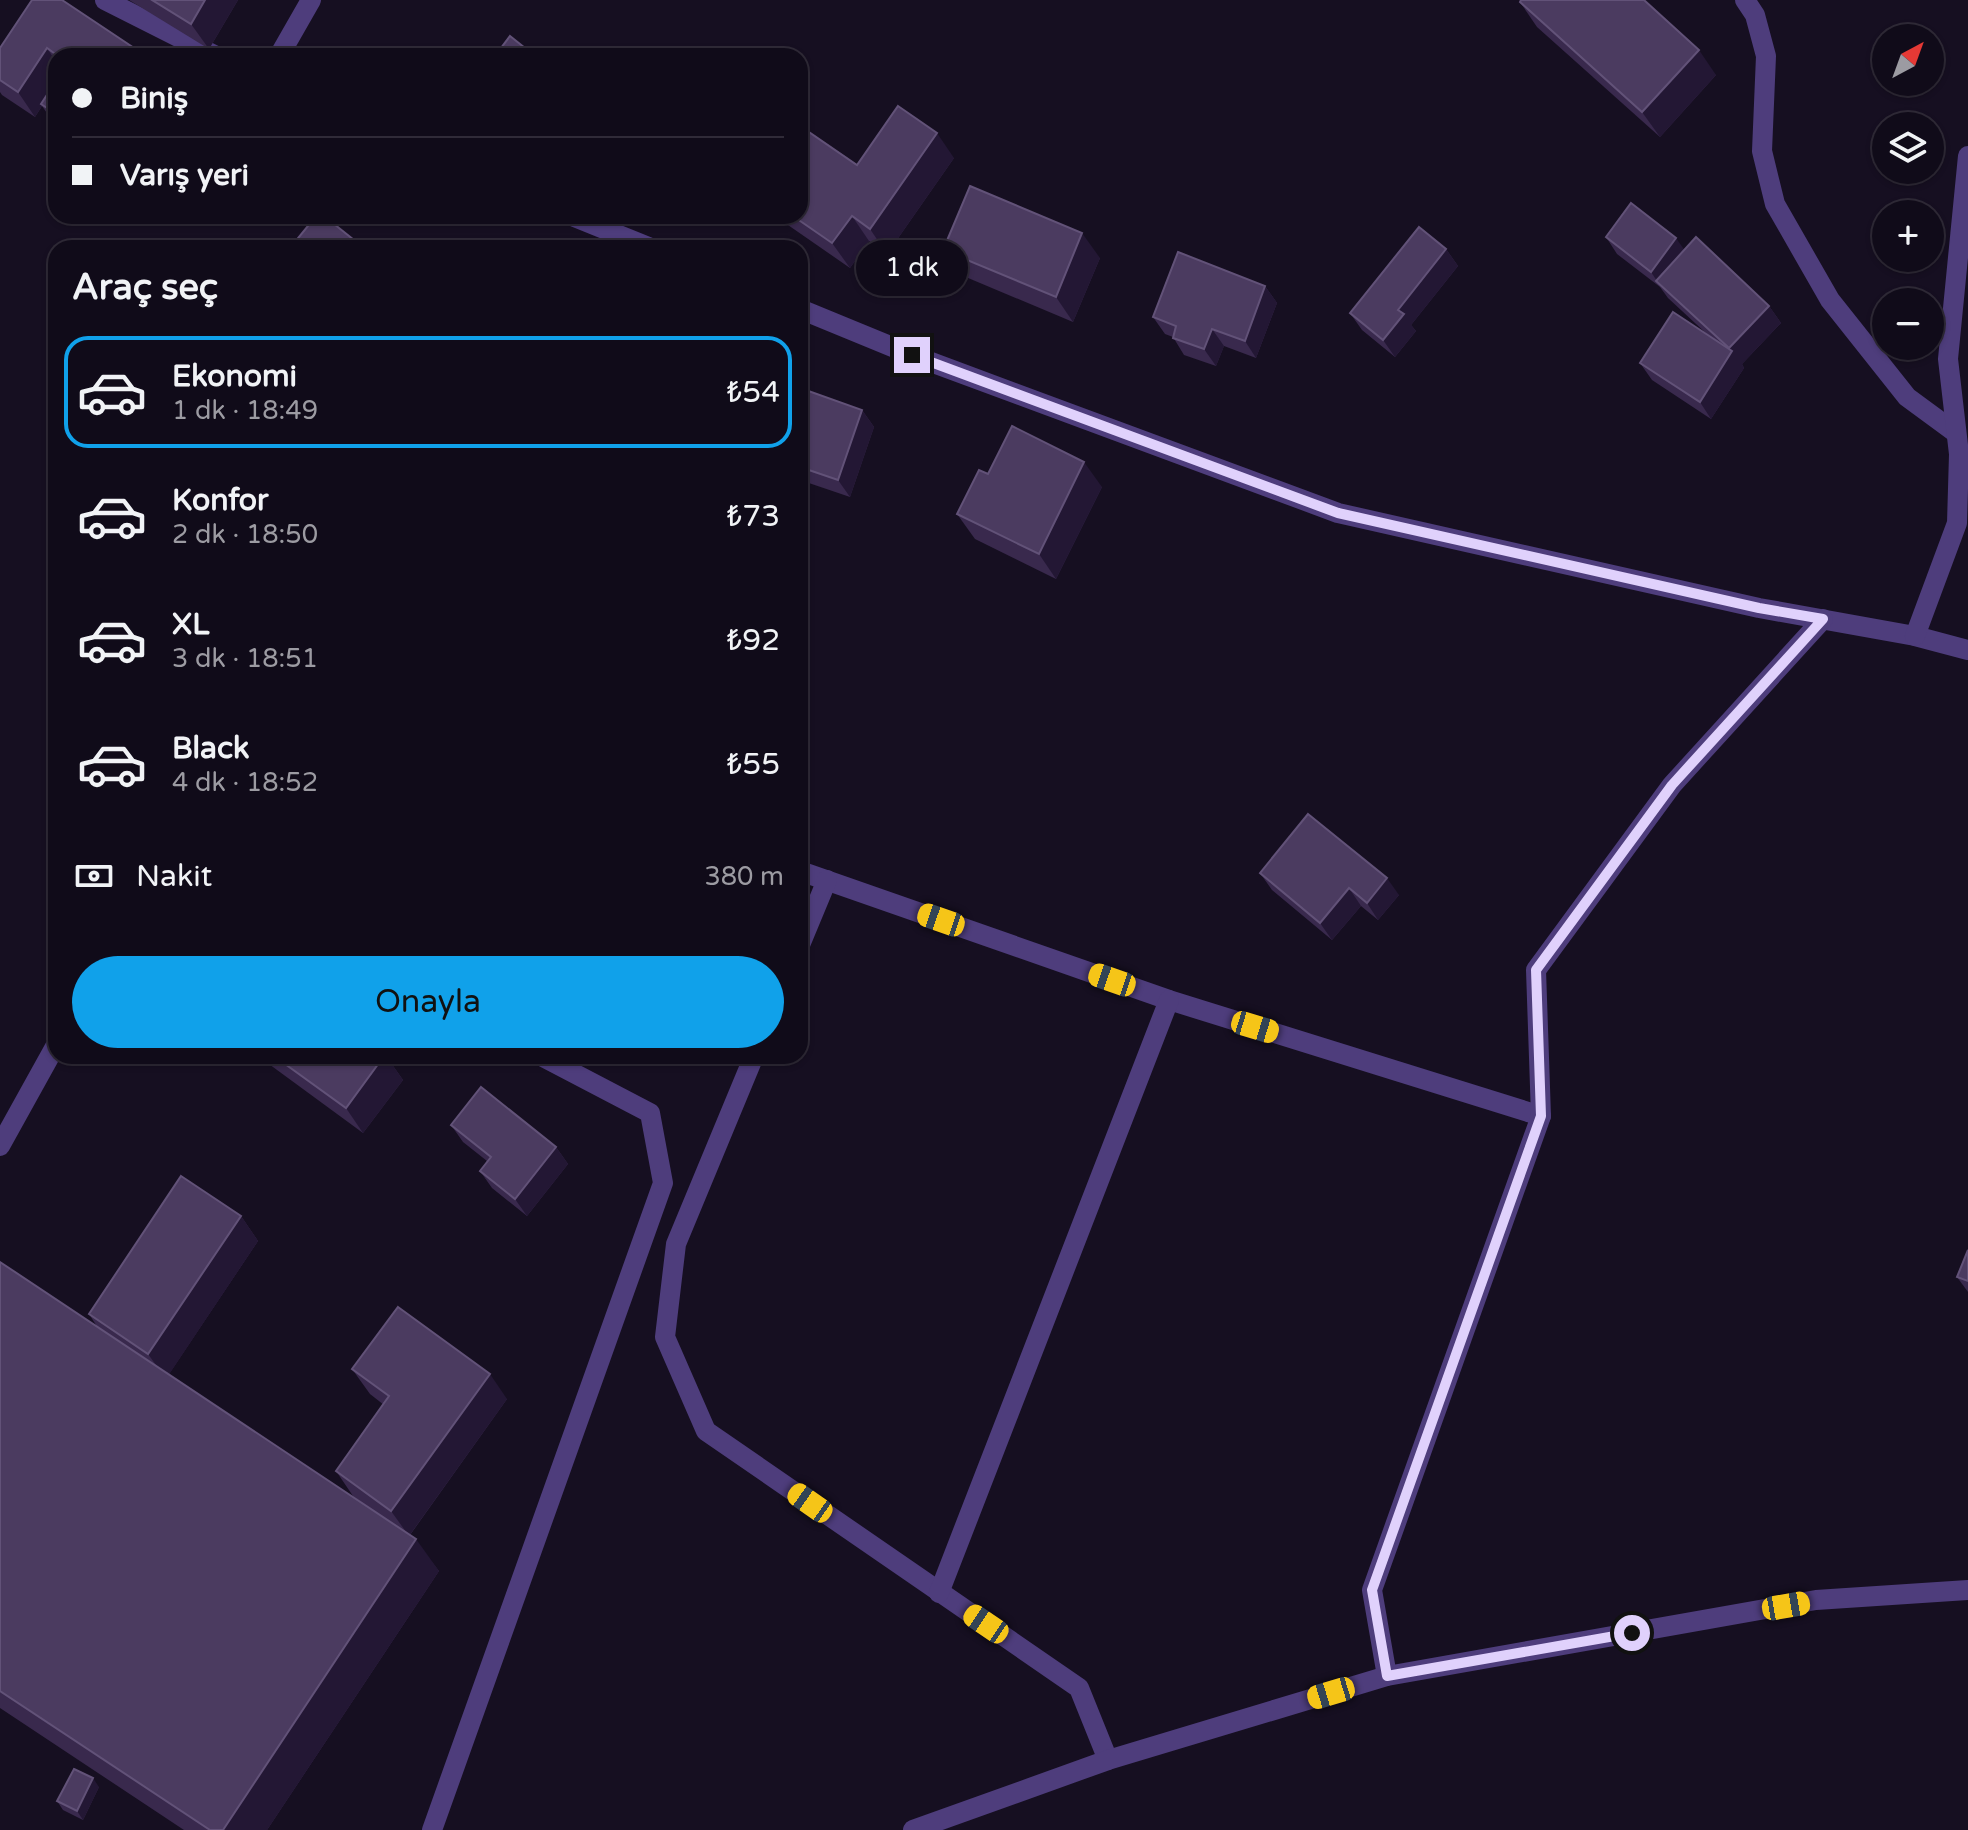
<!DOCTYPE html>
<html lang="tr">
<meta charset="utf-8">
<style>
:root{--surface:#100b19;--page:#191422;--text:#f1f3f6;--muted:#9c9ba2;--line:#302b38;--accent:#10a1ea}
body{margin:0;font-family:"Varela Round",sans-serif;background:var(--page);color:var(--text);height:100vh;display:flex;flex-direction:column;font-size:30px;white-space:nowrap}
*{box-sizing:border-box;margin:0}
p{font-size:26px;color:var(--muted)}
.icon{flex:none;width:44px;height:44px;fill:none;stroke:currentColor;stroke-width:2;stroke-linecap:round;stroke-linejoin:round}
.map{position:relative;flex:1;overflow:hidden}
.side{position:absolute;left:48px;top:240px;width:760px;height:824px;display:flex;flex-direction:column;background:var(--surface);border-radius:24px;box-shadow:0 2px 6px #0004,0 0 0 2px var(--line)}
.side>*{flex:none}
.guide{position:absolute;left:48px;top:48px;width:760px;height:176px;border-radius:24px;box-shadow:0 2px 6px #0004,0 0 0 2px var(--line);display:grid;align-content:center;height:176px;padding:0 24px;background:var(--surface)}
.needle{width:52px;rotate:41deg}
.controls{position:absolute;left:1872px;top:24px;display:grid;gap:16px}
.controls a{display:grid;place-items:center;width:72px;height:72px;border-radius:50%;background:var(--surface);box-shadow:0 2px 6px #0004,0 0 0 2px var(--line);font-size:40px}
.end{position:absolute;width:36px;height:36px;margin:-18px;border:10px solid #e0d1fc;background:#111;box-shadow:0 0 0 4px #111}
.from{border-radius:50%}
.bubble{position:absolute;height:56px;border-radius:28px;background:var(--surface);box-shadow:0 2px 6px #0004,0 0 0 2px var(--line);font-size:26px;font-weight:600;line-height:56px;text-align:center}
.car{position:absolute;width:24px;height:48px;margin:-24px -12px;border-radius:10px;box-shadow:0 0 6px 2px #0007;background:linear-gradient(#f5c518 24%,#345 0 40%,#f5c518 0 76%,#345 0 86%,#f5c518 0)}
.guide b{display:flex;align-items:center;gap:28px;height:76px;font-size:30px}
.guide b+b{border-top:2px solid var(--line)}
.guide i{width:20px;height:20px;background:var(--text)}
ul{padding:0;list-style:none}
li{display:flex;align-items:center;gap:24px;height:112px;margin:0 16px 12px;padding:0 8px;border:4px solid transparent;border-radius:24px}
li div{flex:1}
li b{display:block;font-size:30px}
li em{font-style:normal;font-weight:600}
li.selected{border-color:var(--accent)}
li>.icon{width:72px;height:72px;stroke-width:1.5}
h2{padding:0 24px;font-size:36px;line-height:96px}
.pay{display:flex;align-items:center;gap:20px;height:88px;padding:0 24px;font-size:30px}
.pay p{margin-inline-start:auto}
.primary-button{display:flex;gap:16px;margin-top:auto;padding:16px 24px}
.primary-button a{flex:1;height:92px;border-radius:48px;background:var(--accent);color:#111;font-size:32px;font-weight:600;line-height:92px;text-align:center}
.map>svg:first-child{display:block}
</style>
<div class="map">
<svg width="1968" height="1830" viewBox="0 0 1968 1830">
<rect width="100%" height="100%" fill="#160f21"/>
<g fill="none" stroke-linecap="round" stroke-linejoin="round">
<g stroke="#4e3d7c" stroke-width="20">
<path d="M105,0L216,56"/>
<path d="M1745,0L1755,15L1766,56L1762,151L1775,204L1830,300L1907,397L1956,433"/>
<path d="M279,56L311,0"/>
<path d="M572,216L651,248"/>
<path d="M800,309L912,355L1338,513L1759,608L1915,636L1968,650"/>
<path d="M1915,636L1957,523L1959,454L1948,359L1968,156"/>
<path d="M800,871L1169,1000L1541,1116"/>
<path d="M800,945L827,880"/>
<path d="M754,1056L676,1244L665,1337L706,1431L1079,1688L1108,1760"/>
<path d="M0,1146L56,1045"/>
<path d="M939,1593L1169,1000"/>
<path d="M1387,1676L1372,1590L1541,1116L1536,970L1672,785L1823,619"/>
<path d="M432,1830L663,1183L650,1113L541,1056"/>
<path d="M913,1830L1108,1760L1387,1676L1816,1600L1968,1590"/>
</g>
</g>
<g fill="#39294d">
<path d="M32,0L146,56H56V126L42,106L35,117L2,95L0,92V48Z"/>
<path d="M129,0H238L209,49Z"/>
<path d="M1520,2L1716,75L1660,137L1537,27Z"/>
<path d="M954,158L887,254L869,241L850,268L775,216H800L857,165Z"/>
<path d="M1606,237L1685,250L1769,306L1781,323L1742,364L1744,368L1711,419L1652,380L1640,363L1709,336L1668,298L1660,287L1617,254Z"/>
<path d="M1446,249L1458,266L1411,325L1416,331L1395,357L1362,330L1350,313Z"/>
<path d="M943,250L1100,258L1073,322L961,275Z"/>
<path d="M1265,286L1277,303L1256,358L1224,346L1216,366L1184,355L1173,337L1165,334L1153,317Z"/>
<path d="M800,388L862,410L874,427L850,497L800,480Z"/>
<path d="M988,474L1102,487L1056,579L975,539L957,514Z"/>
<path d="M1260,873L1399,895L1378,920L1361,906L1332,940L1272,890Z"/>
<path d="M258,1056H386L403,1080L363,1133Z"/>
<path d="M451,1125L556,1147L568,1164L527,1216L492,1188L480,1171L487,1161L463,1142Z"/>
<path d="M241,1216L258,1241L169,1374L371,1509L353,1496L336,1471L384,1405L370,1394L352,1369L507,1399L410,1535L439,1571L267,1830H184L0,1708V1262L98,1328L89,1314Z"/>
<path d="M1968,1250V1292L1957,1277Z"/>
<path d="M99,1787L83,1820L63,1810L57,1801Z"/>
</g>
<g fill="#231734">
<path d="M205,0H238L209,49L191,24Z"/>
<path d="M47,48L56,62V86L41,104L42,106L35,117L18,92Z"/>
<path d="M1699,50L1716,75L1660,137L1642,112Z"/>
<path d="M937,133L954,158L887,254L870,229Z"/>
<path d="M852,216L869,241L850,268L832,243Z"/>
<path d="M1082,233L1100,258L1073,322L1056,297Z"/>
<path d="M1676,238L1688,255L1659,284L1651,272Z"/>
<path d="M1446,249L1458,266L1411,325L1416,331L1395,357L1383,340L1398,310Z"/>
<path d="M1265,286L1277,303L1256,358L1245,341Z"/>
<path d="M1769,306L1781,323L1742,364L1744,368L1711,419L1700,402L1729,348Z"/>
<path d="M1212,329L1224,346L1216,366L1204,349Z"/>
<path d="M862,410L874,427L850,497L838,480Z"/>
<path d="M1084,462L1102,487L1056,579L1039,554Z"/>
<path d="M800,545L804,552L800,578Z"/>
<path d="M1387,878L1399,895L1378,920L1367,903Z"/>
<path d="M1349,888L1361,906L1332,940L1320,923Z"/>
<path d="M384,1056H386L403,1080L363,1133L346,1108Z"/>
<path d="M556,1147L568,1164L527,1216L515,1199Z"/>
<path d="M241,1216L258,1241L166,1379L148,1354Z"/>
<path d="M490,1374L507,1399L409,1536L391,1511Z"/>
<path d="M416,1539L439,1571L267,1830H223Z"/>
<path d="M93,1778L99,1787L83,1820L77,1811Z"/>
</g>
<g fill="#4b3b60" stroke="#625278" stroke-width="2">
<path d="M32,0H62L146,56H58L47,48L18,92L0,80V48Z"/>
<path d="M152,0H205L191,24Z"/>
<path d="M1521,0H1644L1699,50L1642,112L1520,2Z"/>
<path d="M510,36L535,56H495Z"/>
<path d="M56,81V114L41,104Z"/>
<path d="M898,106L937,133L870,229L852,216L832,243L793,216H800V126L857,165Z"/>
<path d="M970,186L1082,233L1056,297L943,250Z"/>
<path d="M1631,203L1676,238L1651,272L1606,237Z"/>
<path d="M316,216H324L364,248H290Z"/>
<path d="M1419,227L1446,249L1398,310L1404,314L1383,340L1350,313Z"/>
<path d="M1696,237L1769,306L1729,348L1656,281Z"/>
<path d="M1178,252L1265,286L1245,341L1212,329L1204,349L1173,338L1176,326L1153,317Z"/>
<path d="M1673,312L1732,351L1700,402L1640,363Z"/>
<path d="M800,388L862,410L838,480L800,467Z"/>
<path d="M1012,426L1084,462L1039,554L957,514L979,470L988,474Z"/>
<path d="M1308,814L1387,878L1367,903L1349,888L1320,923L1260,873Z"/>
<path d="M274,1056H384L346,1108Z"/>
<path d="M481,1087L556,1147L515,1199L480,1171L491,1157L451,1125Z"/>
<path d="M181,1176L241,1216L148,1354L89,1314Z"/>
<path d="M1968,1250V1281L1957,1277Z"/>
<path d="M0,1262L416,1539L223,1830H210L0,1691Z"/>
<path d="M398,1307L490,1374L391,1511L336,1471L389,1396L352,1369Z"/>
<path d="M74,1769L93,1778L77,1811L57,1801Z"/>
</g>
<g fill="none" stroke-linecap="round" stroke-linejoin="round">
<path stroke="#e0d1fc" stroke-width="10" d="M912,355L1338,513L1759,608L1823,619L1672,785L1536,970L1541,1116L1372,1590L1387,1676L1632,1633"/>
</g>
</svg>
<div class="controls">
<a><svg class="needle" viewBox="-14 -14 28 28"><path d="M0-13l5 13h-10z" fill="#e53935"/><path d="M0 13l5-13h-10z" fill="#9c9ba2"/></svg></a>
<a><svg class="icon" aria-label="layers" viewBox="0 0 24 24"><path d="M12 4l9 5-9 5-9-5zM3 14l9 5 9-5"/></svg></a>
<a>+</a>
<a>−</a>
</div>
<i class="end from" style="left:1632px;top:1633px"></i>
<i class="end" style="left:912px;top:355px"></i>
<div class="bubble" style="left:856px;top:240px;width:112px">1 dk</div>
<i class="car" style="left:941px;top:920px;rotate:289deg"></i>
<i class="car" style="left:1112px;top:980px;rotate:289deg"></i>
<i class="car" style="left:1255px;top:1027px;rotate:107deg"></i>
<i class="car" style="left:810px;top:1503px;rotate:305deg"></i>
<i class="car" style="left:1786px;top:1606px;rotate:80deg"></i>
<i class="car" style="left:986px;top:1624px;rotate:304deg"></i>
<i class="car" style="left:1331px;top:1693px;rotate:253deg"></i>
<div class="guide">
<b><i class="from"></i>Biniş</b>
<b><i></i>Varış yeri</b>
</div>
<section class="side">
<h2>Araç seç</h2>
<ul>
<li class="selected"><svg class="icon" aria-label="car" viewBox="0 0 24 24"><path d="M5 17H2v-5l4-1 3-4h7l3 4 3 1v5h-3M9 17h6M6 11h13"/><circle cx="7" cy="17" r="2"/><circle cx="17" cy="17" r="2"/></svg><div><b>Ekonomi</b><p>1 dk · 18:49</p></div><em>₺54</em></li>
<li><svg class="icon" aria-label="car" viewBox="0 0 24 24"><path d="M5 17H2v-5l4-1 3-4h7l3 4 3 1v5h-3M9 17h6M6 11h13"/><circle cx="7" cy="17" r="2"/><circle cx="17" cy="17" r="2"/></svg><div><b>Konfor</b><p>2 dk · 18:50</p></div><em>₺73</em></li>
<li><svg class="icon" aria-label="car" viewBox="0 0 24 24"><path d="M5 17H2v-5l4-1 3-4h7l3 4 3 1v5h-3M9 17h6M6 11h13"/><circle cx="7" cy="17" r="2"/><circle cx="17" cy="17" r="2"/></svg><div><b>XL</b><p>3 dk · 18:51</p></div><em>₺92</em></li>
<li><svg class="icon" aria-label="car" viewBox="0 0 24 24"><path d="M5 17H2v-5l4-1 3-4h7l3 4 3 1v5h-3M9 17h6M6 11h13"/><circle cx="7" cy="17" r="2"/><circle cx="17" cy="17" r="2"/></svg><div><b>Black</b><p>4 dk · 18:52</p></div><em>₺55</em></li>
</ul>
<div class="pay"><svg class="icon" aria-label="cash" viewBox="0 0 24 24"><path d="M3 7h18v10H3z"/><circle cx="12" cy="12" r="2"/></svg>Nakit<p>380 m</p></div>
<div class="primary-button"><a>Onayla</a></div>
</section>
</div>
